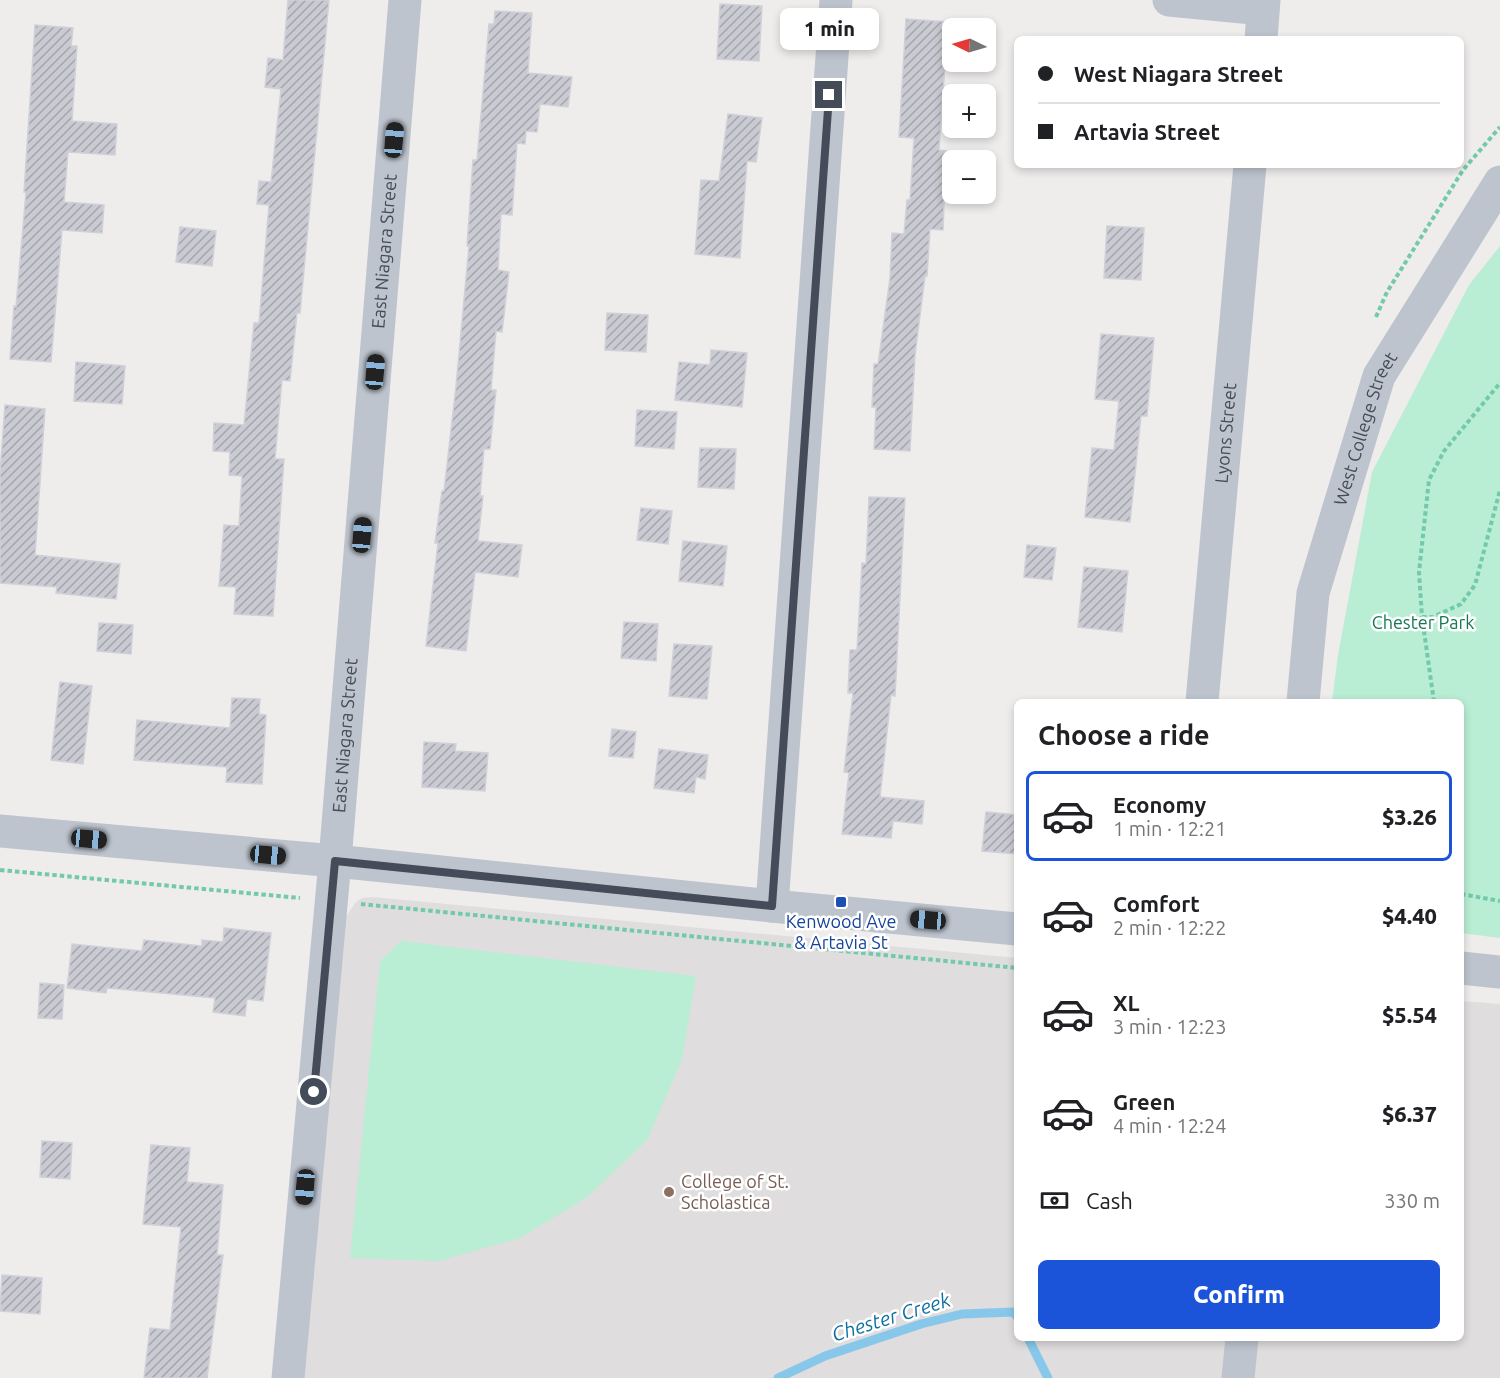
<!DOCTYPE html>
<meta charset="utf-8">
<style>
:root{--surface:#fff;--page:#f2f2f2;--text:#202124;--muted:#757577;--line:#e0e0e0;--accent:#1b54d9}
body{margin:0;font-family:Ubuntu,sans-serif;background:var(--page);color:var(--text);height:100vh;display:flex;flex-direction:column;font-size:22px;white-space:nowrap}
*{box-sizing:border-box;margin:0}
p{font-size:20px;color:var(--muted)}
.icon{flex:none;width:33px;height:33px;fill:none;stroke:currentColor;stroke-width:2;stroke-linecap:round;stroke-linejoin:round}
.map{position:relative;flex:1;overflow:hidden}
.sheet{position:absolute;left:1014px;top:699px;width:450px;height:642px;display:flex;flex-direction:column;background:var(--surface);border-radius:9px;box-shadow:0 3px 9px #0003}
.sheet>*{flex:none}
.top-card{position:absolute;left:1014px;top:36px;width:450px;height:132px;border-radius:9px;box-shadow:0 3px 9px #0003;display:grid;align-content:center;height:132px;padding:0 24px;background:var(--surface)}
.needle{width:39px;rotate:275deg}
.buttons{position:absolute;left:942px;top:18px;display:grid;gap:12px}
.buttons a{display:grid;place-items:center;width:54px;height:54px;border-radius:9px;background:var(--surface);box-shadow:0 3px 9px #0003;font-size:30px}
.end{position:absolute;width:27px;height:27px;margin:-14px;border:8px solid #454c59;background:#fff;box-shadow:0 0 0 3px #fff}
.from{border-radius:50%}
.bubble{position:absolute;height:42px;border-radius:9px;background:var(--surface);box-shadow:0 3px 9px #0003;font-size:20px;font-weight:800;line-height:42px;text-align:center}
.car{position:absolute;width:18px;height:36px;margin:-18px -9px;border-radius:8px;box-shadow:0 0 4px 2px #0007;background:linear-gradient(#222 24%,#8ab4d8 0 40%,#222 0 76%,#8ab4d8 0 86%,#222 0)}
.top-card b{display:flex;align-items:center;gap:21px;height:57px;font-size:22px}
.top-card b+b{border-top:2px solid var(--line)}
.top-card i{width:15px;height:15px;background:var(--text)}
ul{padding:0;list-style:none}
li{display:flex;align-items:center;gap:18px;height:90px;margin:0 12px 9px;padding:0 12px;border:3px solid transparent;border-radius:9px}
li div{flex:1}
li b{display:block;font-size:22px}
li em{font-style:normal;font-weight:800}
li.current{border-color:var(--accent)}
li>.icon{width:54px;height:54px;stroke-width:1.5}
h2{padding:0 24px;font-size:27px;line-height:72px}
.pay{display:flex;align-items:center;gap:15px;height:66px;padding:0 24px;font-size:22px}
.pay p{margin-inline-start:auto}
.primary-button{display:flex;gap:12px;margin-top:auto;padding:12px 24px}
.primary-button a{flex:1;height:69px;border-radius:9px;background:var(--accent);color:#fff;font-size:24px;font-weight:800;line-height:69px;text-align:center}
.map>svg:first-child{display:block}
</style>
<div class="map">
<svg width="1500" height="1378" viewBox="0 0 1500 1378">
<defs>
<pattern id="building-hatch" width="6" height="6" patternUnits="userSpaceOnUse" patternTransform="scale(1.5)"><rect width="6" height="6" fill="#c9cad2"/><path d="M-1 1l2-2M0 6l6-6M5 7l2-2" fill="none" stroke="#a5a6ad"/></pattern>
</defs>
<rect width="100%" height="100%" fill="#efecec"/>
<path fill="#e0ddde" d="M373,897L1017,958V1338H1461V1001L1500,1004V1378H303L345,918L356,902L362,898Z"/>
<g fill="#b9edd4">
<path d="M1500,246V938L1461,933V702H1332L1338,655L1372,472L1469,285Z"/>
<path d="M401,941L696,976L682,1060L647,1140L586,1198L520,1238L439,1261L350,1258L380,961Z"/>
</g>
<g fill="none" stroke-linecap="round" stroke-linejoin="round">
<g stroke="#87c8ea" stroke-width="9">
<path d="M1028,1338L1048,1378"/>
<path d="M778,1378L825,1356L921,1324L962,1314L1014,1312L1017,1317"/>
</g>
</g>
<g fill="url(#building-hatch)" stroke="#d0d1d8" stroke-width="1.5">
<path d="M288,0H329L300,313H297L290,381L282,380L275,459H284L273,616L234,614L236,587L219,586L224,525L239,526L242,476L229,475L230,452L213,451L214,423L244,425L254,323H259L269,205L257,204L259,181L271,182L281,89L265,87L268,58L283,60Z"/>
<path d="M720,4L762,6L759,61L717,59Z"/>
<path d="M495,11L532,13L528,73L572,77L568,107L540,104L537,132L526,131L525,144L517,143L512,215L501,214L498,270L509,272L502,332L496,331L491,390H496L490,449H484L480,496H483L478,541L522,545L518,577L475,572L466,651L426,646L438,543H435L442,491H444L456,386L469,246H467L473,160H477L489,24H494Z"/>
<path d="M906,19L948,22L939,150L946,151L943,230L930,229L927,276H925L915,355L910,451L874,449L876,407H872L874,364H878L890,278L892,233L904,234L907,200H910L914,138L899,137Z"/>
<path d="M35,25L73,28L71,46H77L72,121L117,124L115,155L68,152L64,202L104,205L102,233L62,230L51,362L10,359L14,306L16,307L26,192H24Z"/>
<path d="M728,114L762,118L756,162L747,161L740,258L695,254L701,180L719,181Z"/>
<path d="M1107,226L1144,228L1141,280L1104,278Z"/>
<path d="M180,227L216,231L212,266L176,262Z"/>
<path d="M607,313L648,315L646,352L605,350Z"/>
<path d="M1101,334L1154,338L1147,416H1141L1130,522L1085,517L1092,448L1114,450L1119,401L1095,399Z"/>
<path d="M711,350L747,353L742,407L675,400L679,362L710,365Z"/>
<path d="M76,362L125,366L122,404L74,401Z"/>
<path d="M5,405L45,409L35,555L120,564L116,599L56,593L57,587L0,583V473Z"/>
<path d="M637,410L677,412L674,449L635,446Z"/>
<path d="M700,448L736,449L734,489L698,487Z"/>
<path d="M869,497L905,498L895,696L891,695L880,797L924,801L922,824L893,821L891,838L842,834L849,773L844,772L853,693H848L850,650H857L862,563L866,564Z"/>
<path d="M641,508L672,511L668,544L637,540Z"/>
<path d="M683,541L727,546L723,586L679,581Z"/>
<path d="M1027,545L1056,548L1052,580L1024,577Z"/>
<path d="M1084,567L1128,571L1122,632L1078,627Z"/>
<path d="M624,622L658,624L656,661L621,658Z"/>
<path d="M99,623L133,625L131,654L97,651Z"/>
<path d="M674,644L712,646L707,699L669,696Z"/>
<path d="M60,682L92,686L83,764L51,760Z"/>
<path d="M232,698L260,699L259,714L266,715L262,784L226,782L227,767L134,760L137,720L230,728Z"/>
<path d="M612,729L636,732L633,758L609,756Z"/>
<path d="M424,742L456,744L455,751L488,753L485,791L422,787Z"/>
<path d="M659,749L708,755L705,779L696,777L694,793L654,788Z"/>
<path d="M986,812L1017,815V854L982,851Z"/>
<path d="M224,928L271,933L263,1001L247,999L245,1016L213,1012L215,998L107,988L106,993L67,988L72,944L142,951L144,940L202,946V940L223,942Z"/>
<path d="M40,983L64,985L62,1019L38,1018Z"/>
<path d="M42,1141L72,1143L70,1179L40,1177Z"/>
<path d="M151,1145L190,1148L187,1182L223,1185L217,1255H223L207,1378H144L150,1328L170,1330L181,1227L143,1224Z"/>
<path d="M2,1275L42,1278L40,1314L0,1311Z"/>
</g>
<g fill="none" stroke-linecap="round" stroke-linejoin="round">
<g stroke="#72caab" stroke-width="4" stroke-dasharray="4.5 3" stroke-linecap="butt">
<path d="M1376,317L1387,292L1463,170L1500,127"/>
<path d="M1422,617H1433L1461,604L1475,585L1500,490"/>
<path d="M1434,702L1422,617L1419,572L1429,480L1444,451L1500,383"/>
<path d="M0,870L300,898"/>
<path d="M1461,894L1500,901"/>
<path d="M361,904L1017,968"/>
</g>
<g stroke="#bdc4ce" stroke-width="33">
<path d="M1169,0L1263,9"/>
<path d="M1261,39L1264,0"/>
<path id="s1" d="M1202,702L1250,165"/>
<path id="s2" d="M1303,702L1313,593L1379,376L1500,182"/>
<path d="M0,831L335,861L772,906L1017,929"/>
<path d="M772,906L836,0"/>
<path d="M1461,968L1500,972"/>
<path id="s3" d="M288,1378L335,861L405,0"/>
<path d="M1238,1378L1242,1338"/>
</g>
</g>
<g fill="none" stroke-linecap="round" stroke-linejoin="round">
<path stroke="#454c59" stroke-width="8" d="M314,1092L335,861L772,906L829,95"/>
</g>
<rect fill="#1a4fb4" stroke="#fff" stroke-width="2" x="835" y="896" width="12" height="12" rx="3"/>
<circle fill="#8d6e63" stroke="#fff" stroke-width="2" cx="669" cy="1192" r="6"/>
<g text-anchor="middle" stroke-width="5" stroke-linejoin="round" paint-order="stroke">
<g font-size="18" fill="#454c59" stroke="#fff">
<text dy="6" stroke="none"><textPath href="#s3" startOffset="1131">East Niagara Street</textPath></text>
<text dy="6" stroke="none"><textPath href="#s2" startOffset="282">West College Street</textPath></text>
<text dy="6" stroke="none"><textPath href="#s1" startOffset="270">Lyons Street</textPath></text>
<text dy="6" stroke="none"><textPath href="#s3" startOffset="645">East Niagara Street</textPath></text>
</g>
<g font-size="18" fill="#177855" stroke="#fff">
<text x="1423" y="629">Chester Park</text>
</g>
<g font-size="18" fill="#164399" stroke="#fff">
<text x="841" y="928">Kenwood Ave<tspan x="841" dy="21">&amp; Artavia St</tspan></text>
</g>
<g font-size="18" fill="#785e54" stroke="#fff" text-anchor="start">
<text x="681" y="1188">College of St.<tspan x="681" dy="21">Scholastica</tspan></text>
</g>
<g font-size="20" font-style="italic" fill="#0e6fa2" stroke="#fff">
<text transform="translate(891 1317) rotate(-17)" y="7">Chester Creek</text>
</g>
</g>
</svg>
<div class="buttons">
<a><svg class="needle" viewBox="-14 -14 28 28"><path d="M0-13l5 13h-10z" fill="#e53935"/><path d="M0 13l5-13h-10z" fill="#757577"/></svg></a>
<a>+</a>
<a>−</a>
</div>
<i class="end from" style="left:314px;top:1092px"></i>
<i class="end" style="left:829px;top:95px"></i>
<div class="bubble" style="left:780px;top:8px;width:99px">1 min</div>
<i class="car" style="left:394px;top:140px;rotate:5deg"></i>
<i class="car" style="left:375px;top:372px;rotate:5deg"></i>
<i class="car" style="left:362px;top:535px;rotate:5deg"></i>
<i class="car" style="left:89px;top:839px;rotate:95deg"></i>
<i class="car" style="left:268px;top:855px;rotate:95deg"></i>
<i class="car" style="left:928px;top:920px;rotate:275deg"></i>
<i class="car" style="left:305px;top:1187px;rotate:185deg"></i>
<div class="top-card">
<b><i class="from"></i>West Niagara Street</b>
<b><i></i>Artavia Street</b>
</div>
<section class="sheet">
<h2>Choose a ride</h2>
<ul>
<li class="current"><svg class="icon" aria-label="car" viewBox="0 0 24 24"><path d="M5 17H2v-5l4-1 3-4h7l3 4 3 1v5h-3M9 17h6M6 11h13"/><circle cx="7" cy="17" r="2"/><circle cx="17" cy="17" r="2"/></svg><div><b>Economy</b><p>1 min · 12:21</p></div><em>$3.26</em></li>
<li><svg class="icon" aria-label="car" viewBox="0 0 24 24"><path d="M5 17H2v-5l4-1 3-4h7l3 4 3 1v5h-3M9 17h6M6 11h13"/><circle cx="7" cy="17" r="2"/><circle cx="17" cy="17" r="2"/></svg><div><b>Comfort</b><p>2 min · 12:22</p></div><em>$4.40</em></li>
<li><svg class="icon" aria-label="car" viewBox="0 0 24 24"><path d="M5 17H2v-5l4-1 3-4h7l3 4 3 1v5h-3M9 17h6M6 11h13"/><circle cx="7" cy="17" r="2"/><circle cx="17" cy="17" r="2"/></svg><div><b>XL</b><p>3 min · 12:23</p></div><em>$5.54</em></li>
<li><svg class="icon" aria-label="car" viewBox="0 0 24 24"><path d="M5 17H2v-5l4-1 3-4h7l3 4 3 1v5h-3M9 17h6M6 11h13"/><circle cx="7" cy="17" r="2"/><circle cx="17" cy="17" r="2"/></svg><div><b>Green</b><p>4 min · 12:24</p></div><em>$6.37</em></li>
</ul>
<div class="pay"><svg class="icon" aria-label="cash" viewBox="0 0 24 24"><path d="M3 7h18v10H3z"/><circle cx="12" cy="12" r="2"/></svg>Cash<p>330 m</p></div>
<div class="primary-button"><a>Confirm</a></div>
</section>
</div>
